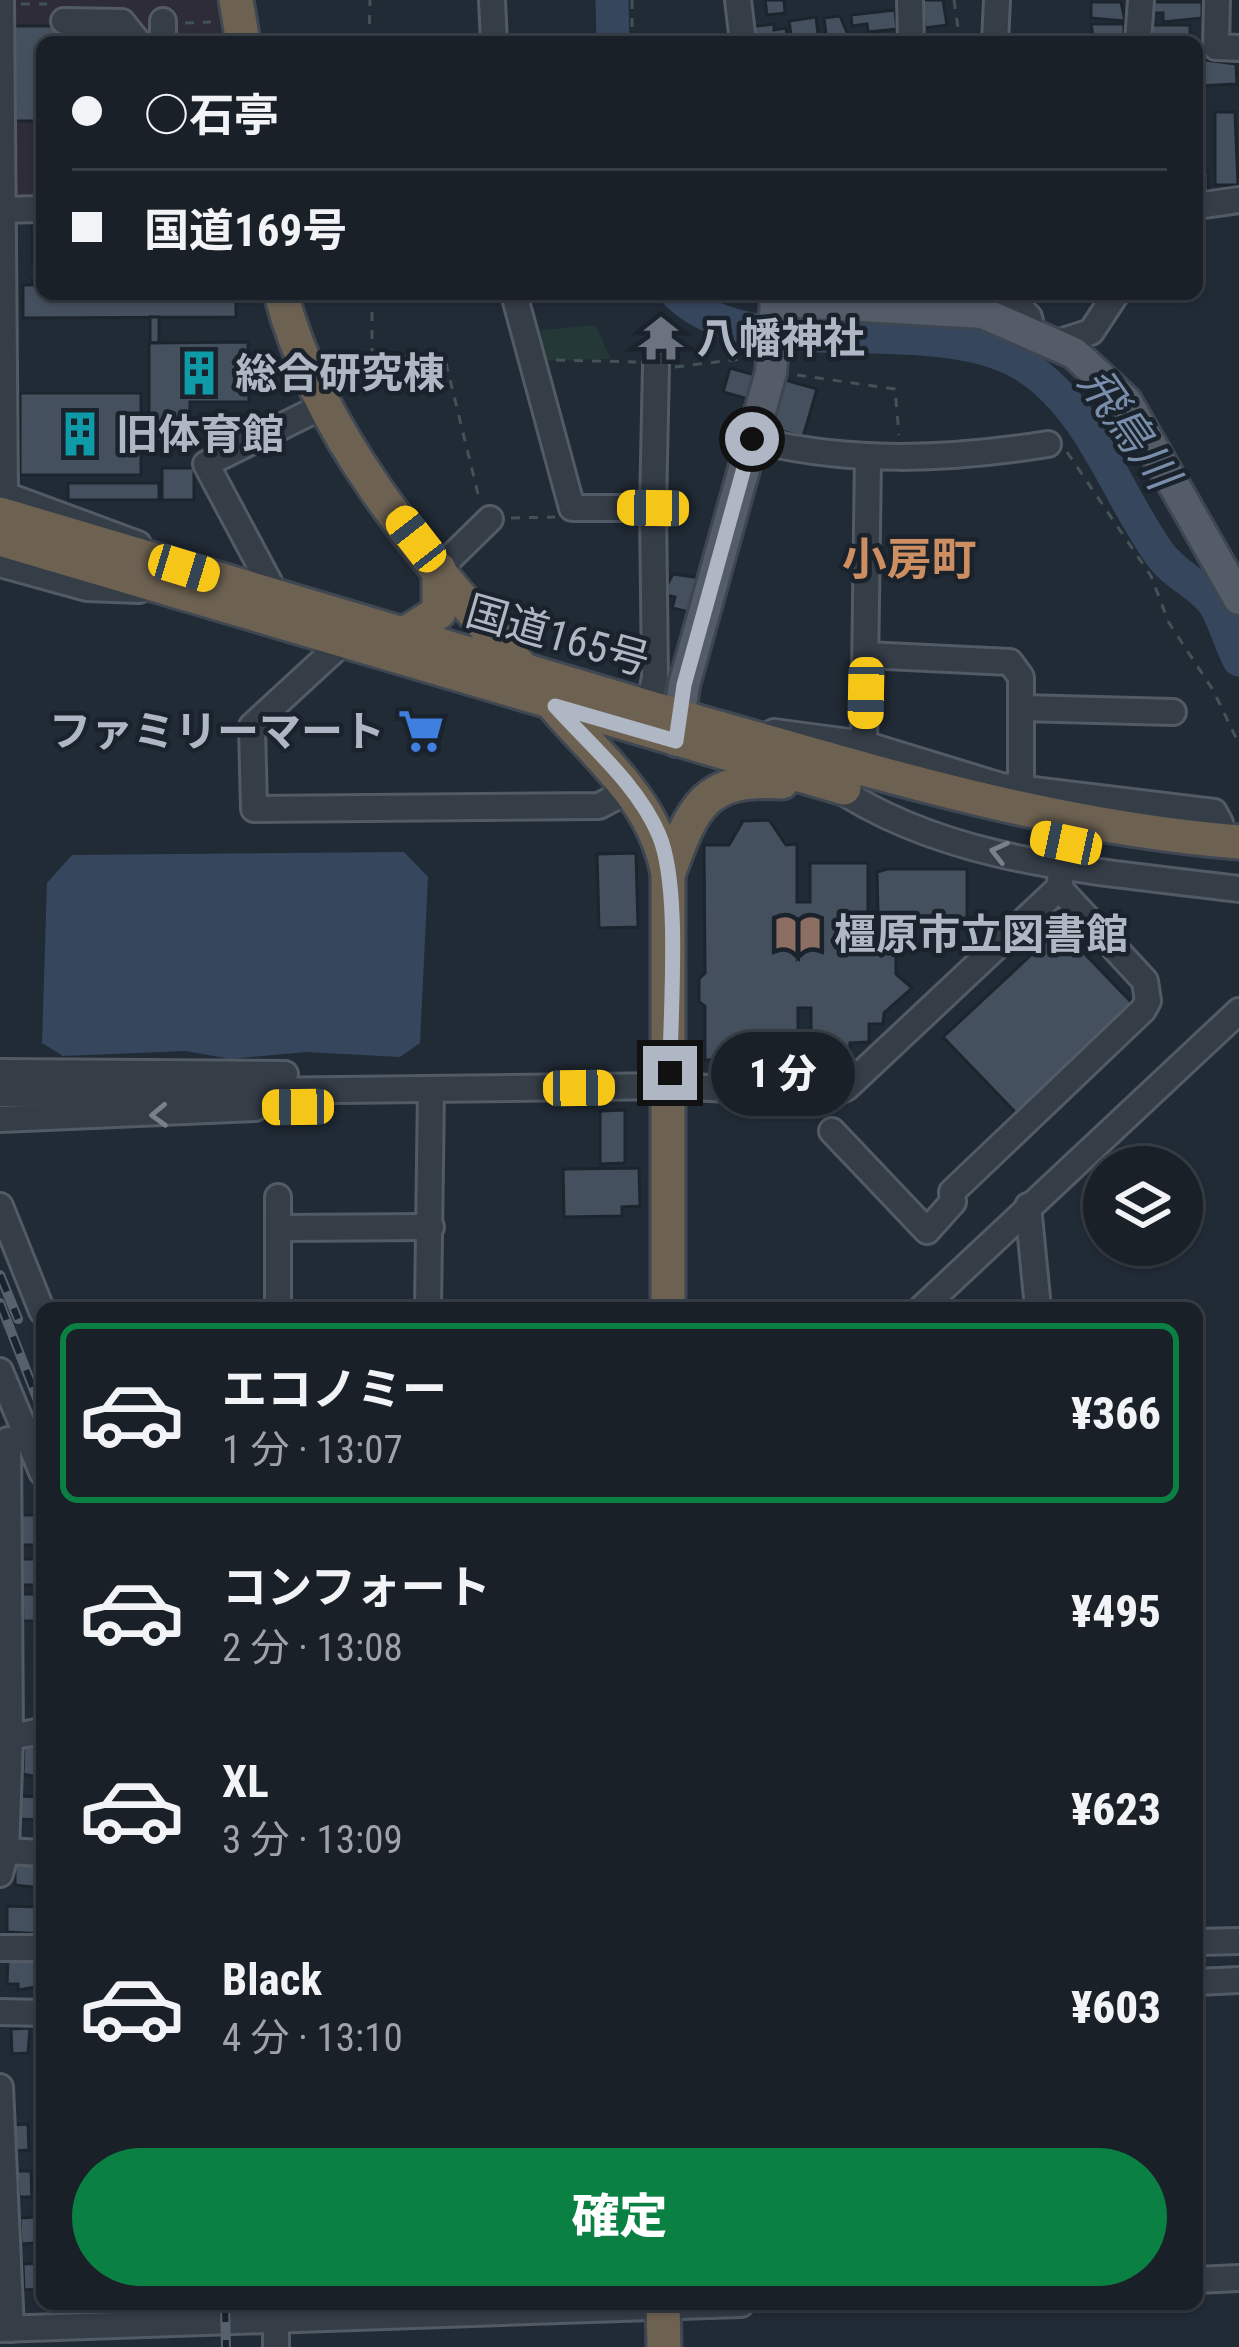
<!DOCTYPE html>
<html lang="ja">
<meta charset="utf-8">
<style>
:root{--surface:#192028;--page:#262d34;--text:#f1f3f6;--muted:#9fa3a8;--line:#373e45;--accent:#0b8043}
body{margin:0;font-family:"Roboto Condensed","Noto Sans JP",sans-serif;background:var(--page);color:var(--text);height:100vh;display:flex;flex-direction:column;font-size:45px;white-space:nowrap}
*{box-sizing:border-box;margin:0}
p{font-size:39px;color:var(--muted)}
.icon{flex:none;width:66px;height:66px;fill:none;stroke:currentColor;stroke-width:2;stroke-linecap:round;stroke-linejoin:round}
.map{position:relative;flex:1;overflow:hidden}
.details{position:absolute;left:36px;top:1302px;width:1167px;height:1008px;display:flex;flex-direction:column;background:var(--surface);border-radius:18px;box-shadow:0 3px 9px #0004,0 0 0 3px var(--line)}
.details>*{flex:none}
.banner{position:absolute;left:36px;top:36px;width:1167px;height:264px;border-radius:18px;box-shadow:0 3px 9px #0004,0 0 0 3px var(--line);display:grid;align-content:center;height:264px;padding:0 36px;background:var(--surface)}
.controls{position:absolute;left:1083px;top:1146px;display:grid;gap:24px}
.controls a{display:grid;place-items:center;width:120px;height:120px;border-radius:50%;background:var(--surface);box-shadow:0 3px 9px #0004,0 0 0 3px var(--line);font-size:60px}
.end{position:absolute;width:54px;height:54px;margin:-27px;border:15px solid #afb7c4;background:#111;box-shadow:0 0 0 6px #111}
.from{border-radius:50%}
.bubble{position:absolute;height:84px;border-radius:42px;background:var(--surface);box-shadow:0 3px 9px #0004,0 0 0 3px var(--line);font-size:39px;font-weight:800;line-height:84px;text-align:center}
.car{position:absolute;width:36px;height:72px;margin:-36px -18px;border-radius:15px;box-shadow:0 0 9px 3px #0007;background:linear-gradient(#f5c518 24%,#345 0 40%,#f5c518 0 76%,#345 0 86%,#f5c518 0)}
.banner b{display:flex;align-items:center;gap:42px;height:114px;font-size:45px}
.banner b+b{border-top:3px solid var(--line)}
.banner i{width:30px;height:30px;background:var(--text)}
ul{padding:21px 0 0;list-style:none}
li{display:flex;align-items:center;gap:36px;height:180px;margin:0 24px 18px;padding:0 12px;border:6px solid transparent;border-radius:18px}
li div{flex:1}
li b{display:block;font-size:45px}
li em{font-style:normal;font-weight:800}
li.on{border-color:var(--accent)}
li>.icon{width:108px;height:108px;stroke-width:1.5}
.primary-button{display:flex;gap:24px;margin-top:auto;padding:24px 36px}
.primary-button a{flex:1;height:138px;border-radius:72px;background:var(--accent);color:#fff;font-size:48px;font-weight:800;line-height:138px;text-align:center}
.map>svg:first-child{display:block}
</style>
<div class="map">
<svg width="1239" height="2347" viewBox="0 0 1239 2347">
<rect width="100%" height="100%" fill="#212b36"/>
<path fill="#2e2c39" d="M0,0H216L222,42H42V200L0,201Z"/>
<path fill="#243838" d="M595,325L611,359L530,361L523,332Z"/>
<path fill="#36465d" d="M404,852L428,877L420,1043L400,1057L306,1052L230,1059L186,1051L63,1056L42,1043L47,883L72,855Z"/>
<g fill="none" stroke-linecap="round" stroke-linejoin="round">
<g stroke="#36465d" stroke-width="33">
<path d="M612,0L613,42"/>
<path d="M677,294C754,370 937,307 1028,368C1092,411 1116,493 1159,553C1173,574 1198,583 1213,602C1224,618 1229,642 1239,660"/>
</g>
</g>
<g fill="#45505e" stroke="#1c242e" stroke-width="3">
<path d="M765,0H784L785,13L767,15Z"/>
<path d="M920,0H943L947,25L925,28Z"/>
<path d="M1091,2H1121L1125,21L1091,18Z"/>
<path d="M1153,2H1202V18L1163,22V13H1153Z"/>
<path d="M895,10L897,29L868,32L867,24L852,26L851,15Z"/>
<path d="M840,16L851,42H827L824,18Z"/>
<path d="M816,17L819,42H792L789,21Z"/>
<path d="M774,24V30L786,28L788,42H751L749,27Z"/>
<path d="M1091,24H1124V37L1094,42Z"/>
<path d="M1152,25H1190V42L1152,40Z"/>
<path d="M11,26H121V42H42V121H12Z"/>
<path d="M1198,59L1236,64L1237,84L1197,86Z"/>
<path d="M1215,112H1235L1238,185H1215Z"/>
<rect x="1197" y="171" width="11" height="26"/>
<rect x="32" y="220" width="10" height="43"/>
<path d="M32,279H42V294H236V317L23,318V285H33Z"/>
<rect x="150" y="317" width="9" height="26"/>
<path d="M248,342L249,402H190V442H149V343Z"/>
<path d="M730,368L755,375L748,399L723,392Z"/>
<path d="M778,378L817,389L803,437L764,426Z"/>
<rect x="20" y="393" width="121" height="82"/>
<rect x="162" y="468" width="32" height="32"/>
<rect x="68" y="483" width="91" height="17"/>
<path d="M673,574L701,578L693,613L672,608L675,597L662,594Z"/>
<path d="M769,820L786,845L797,844V902H810V863H868V953H896V974L912,988L884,1013L883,1024H869V1042L850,1043L849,1061H831V1045L811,1042V1008H798V1059L705,1060V1006L699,1002V979L705,973L704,845H729L743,821Z"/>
<path d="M636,853L638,927L599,928L597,854Z"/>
<path d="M887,869H967V920H949V929H929L928,920H887V914H878L877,872Z"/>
<path d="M1060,928L1132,1003L1016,1113L943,1037Z"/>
<path d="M625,1110V1163L600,1164V1111Z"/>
<path d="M639,1168L640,1206L622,1207V1216L564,1217L563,1169Z"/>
<path d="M20,1515H38L42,1545H20Z"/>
<rect x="21" y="1559" width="21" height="26"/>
<path d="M22,1594H42V1621H23Z"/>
<path d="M42,1740V1778L23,1774L24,1745Z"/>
<path d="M19,1796L42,1797V1820L18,1819Z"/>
<path d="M15,1862H42V1888L15,1885Z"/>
<path d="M7,1906L40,1907L42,1934L7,1932Z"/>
<path d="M42,1955V1986L18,1990V1984H7L8,1958Z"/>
<path d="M30,2028L28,2053L12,2054L11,2029Z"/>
<path d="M28,2124L29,2150L14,2151L12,2125Z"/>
<path d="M17,2171H31L32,2197H19Z"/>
<path d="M35,2217L36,2243L21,2244L20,2218Z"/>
<path d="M39,2263L41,2289L24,2290L23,2264Z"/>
</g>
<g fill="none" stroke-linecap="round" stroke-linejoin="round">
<g stroke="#525a65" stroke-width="30">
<g id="minor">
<path d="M1,0L5,494"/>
<path d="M492,0L494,42"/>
<path d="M738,0L743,42"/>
<path d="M910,0L911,42"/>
<path d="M1217,0L1216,47L1239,48"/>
<path d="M64,21L122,22L138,42"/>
<path d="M163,21V42"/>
<path d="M995,42L997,0"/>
<path d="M1138,42L1141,0"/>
<path d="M1197,206L1239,200"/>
<path d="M0,210L42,209"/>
<path d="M514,294L572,508H653L655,677L649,708"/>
<path d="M1006,294L1029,317L1032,331"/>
<path d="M1057,343L1091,332L1116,294"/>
<path d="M751,439C849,464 949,460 1048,444"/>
<path d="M0,493L138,544"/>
<path d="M653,508L656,365"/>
<path d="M0,564L87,588L139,590"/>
<path d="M439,569L490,519"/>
<path d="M277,597L206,464L323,406"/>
<path d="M342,643L252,726L254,809L599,806L631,789"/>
<path d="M866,655L1010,662L1021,677V786"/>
<path d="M1022,708L1173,712"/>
<path d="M774,732L864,744L1001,786L1214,812L1220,823"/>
<path d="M864,744L868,457"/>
<path d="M831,784C949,865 1101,871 1239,889"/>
<path d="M0,1072L285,1074"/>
<path d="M0,1094L670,1086L832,1094L846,1088L1059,888L1062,867"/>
<path d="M0,1119L255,1108"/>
<path d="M832,1131L927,1231L953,1202L952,1192L1143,1010L1148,1001L1145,981L1059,888"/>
<path d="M278,1197V1308"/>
<path d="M0,1206L42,1311"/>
<path d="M1028,1206L1038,1308"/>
<path d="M278,1228L431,1227"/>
<path d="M428,1308L431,1089"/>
<path d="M922,1308L1239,1011"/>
<path d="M0,1371L42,1472"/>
<path d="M0,1739L42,1731"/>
<path d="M6,1851L42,1853"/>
<path d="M0,1874L6,1851L10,1739L8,1440"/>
<path d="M1197,1942L1239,1941"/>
<path d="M0,1948H42"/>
<path d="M1197,1982L1239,1980"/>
<path d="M0,2012L42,2013"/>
<path d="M0,2087L11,2329"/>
<path d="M1197,2280L1239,2278"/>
<path d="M276,2323V2347"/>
<path d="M0,2329L741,2304"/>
</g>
</g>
<g stroke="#3e4651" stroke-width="36">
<path id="major" d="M676,741L684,685L771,372L776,301L983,313L1074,353L1126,401L1239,599"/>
</g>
<g stroke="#3f4752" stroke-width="39">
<g id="highway">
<path d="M236,0L243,42"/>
<path d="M281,294C324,458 451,585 558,710C603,762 655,802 668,874V1308"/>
<path d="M0,514C233,582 465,654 698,722C878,773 1051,827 1239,842"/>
<path d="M0,539L844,788"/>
<path d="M400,637L439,612V569"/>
<path d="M669,872C693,806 705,777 782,782"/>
<path d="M663,2304L664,2347"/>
</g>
</g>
<g stroke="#415355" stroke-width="3" stroke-dasharray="9 9" stroke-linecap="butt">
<path d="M632,0V42"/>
<path d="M954,0L960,42"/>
<path d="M21,4H47"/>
<path d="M185,23L211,22"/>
<path d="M369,42L370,0"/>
<path d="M372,294V358L444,355L479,498"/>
<path d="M723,294L751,301"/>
<path d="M556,360L636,362"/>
<path d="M675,367L749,358"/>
<path d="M797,375L895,389L899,435"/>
<path d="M1067,452L1151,576L1169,623L1213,690L1239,744"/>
<path d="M511,518L555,517"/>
</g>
<use href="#minor" stroke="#353d47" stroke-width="24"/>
<use href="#major" stroke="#535c67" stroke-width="30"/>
<use href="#highway" stroke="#6d6252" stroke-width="33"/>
<g stroke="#57616e" stroke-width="10">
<g id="rail">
<path d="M0,1275L18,1319"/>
<path d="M0,1303L42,1411"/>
<path d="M225,2304L226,2347"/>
</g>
</g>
<use href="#rail" stroke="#1a222c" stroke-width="6" stroke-dasharray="18" stroke-linecap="butt"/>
</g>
<defs><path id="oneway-chevron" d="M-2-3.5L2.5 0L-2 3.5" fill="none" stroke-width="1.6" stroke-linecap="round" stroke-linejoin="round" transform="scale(3)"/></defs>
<g stroke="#78808c">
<use href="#oneway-chevron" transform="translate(999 852) rotate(-166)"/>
<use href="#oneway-chevron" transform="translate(159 1115) rotate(178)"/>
</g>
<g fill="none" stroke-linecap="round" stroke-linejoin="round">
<path stroke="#afb7c4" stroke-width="15" d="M670,1073C670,1012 681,887 659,835C638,785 591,746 555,706L676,741L684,685L752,439"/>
</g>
<defs>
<g id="temple-bare" transform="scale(3.6)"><path d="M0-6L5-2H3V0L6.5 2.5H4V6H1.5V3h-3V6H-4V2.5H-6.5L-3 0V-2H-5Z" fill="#6b7280" stroke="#1a222c" stroke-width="2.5" paint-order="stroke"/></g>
<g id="building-bare" transform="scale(3.6)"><path d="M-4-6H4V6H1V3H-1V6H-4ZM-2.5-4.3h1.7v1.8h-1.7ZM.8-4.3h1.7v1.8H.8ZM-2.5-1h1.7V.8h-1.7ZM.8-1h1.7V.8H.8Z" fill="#0f9aa8" stroke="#1a222c" stroke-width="2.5" paint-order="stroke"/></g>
<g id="supermarket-bare" transform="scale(3.6)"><path d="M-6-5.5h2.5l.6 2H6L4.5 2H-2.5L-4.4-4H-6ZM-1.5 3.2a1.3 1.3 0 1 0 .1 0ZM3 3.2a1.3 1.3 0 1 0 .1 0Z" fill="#3f7fe0" stroke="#1a222c" stroke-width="2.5" paint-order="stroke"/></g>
<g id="library-bare" transform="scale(3.6)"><path d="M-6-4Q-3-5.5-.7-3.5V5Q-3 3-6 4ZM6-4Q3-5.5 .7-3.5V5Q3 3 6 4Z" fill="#8d6e63" stroke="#1a222c" stroke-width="2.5" paint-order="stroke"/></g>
</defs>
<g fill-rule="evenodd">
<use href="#temple-bare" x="661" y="338"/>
<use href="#building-bare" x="199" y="373"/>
<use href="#building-bare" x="80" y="434"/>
<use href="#supermarket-bare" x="421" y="731"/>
<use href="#library-bare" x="798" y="934"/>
</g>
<g text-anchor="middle" stroke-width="9" stroke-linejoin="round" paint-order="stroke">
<g font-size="42" font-weight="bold" fill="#afb7c4" stroke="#1a222c" text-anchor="start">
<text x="697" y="353">八幡神社</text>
<text x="235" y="388">総合研究棟</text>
<text x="116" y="449">旧体育館</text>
<text x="385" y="746" text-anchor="end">ファミリーマート</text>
<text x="834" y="949">橿原市立図書館</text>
</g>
<g font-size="42" fill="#afb7c4" stroke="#1a222c">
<text transform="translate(558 635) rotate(16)" y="15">国道165号</text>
</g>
<g font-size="45" font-style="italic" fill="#798eaa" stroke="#1a222c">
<text transform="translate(1129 428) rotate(55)" y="16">飛鳥川</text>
</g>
<g font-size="45" font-weight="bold" fill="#cd8e61" stroke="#1a222c">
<text x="909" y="575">小房町</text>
</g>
</g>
</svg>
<div class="controls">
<a><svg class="icon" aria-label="layers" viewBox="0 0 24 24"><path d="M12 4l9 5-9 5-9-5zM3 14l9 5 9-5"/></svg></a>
</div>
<i class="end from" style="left:752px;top:439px"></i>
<i class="end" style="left:670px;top:1073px"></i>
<div class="bubble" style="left:711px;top:1032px;width:144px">1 分</div>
<i class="car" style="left:653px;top:508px;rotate:271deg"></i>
<i class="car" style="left:416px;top:539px;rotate:322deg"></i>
<i class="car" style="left:184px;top:568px;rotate:107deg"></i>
<i class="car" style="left:866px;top:693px;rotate:181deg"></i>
<i class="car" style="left:1066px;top:843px;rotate:282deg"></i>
<i class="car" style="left:579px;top:1088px;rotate:89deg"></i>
<i class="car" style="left:298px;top:1107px;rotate:269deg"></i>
<div class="banner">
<b><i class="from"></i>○石亭</b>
<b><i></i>国道169号</b>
</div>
<section class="details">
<ul>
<li class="on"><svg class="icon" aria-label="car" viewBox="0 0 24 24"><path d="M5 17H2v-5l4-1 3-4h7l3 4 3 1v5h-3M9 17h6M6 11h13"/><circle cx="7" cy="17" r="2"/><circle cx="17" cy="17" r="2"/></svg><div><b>エコノミー</b><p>1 分 · 13:07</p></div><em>¥366</em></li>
<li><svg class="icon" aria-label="car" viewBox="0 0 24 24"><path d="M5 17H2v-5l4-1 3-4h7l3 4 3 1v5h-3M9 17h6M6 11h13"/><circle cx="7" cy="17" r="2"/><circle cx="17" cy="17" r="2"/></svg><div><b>コンフォート</b><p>2 分 · 13:08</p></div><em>¥495</em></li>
<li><svg class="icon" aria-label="car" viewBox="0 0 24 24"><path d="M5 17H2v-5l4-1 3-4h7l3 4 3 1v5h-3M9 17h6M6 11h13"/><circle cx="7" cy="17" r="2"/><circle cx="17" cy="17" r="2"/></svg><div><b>XL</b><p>3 分 · 13:09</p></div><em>¥623</em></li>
<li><svg class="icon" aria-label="car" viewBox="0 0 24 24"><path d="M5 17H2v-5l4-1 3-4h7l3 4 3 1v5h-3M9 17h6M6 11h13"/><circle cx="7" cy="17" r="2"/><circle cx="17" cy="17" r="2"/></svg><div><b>Black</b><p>4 分 · 13:10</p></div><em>¥603</em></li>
</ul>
<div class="primary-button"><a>確定</a></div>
</section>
</div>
